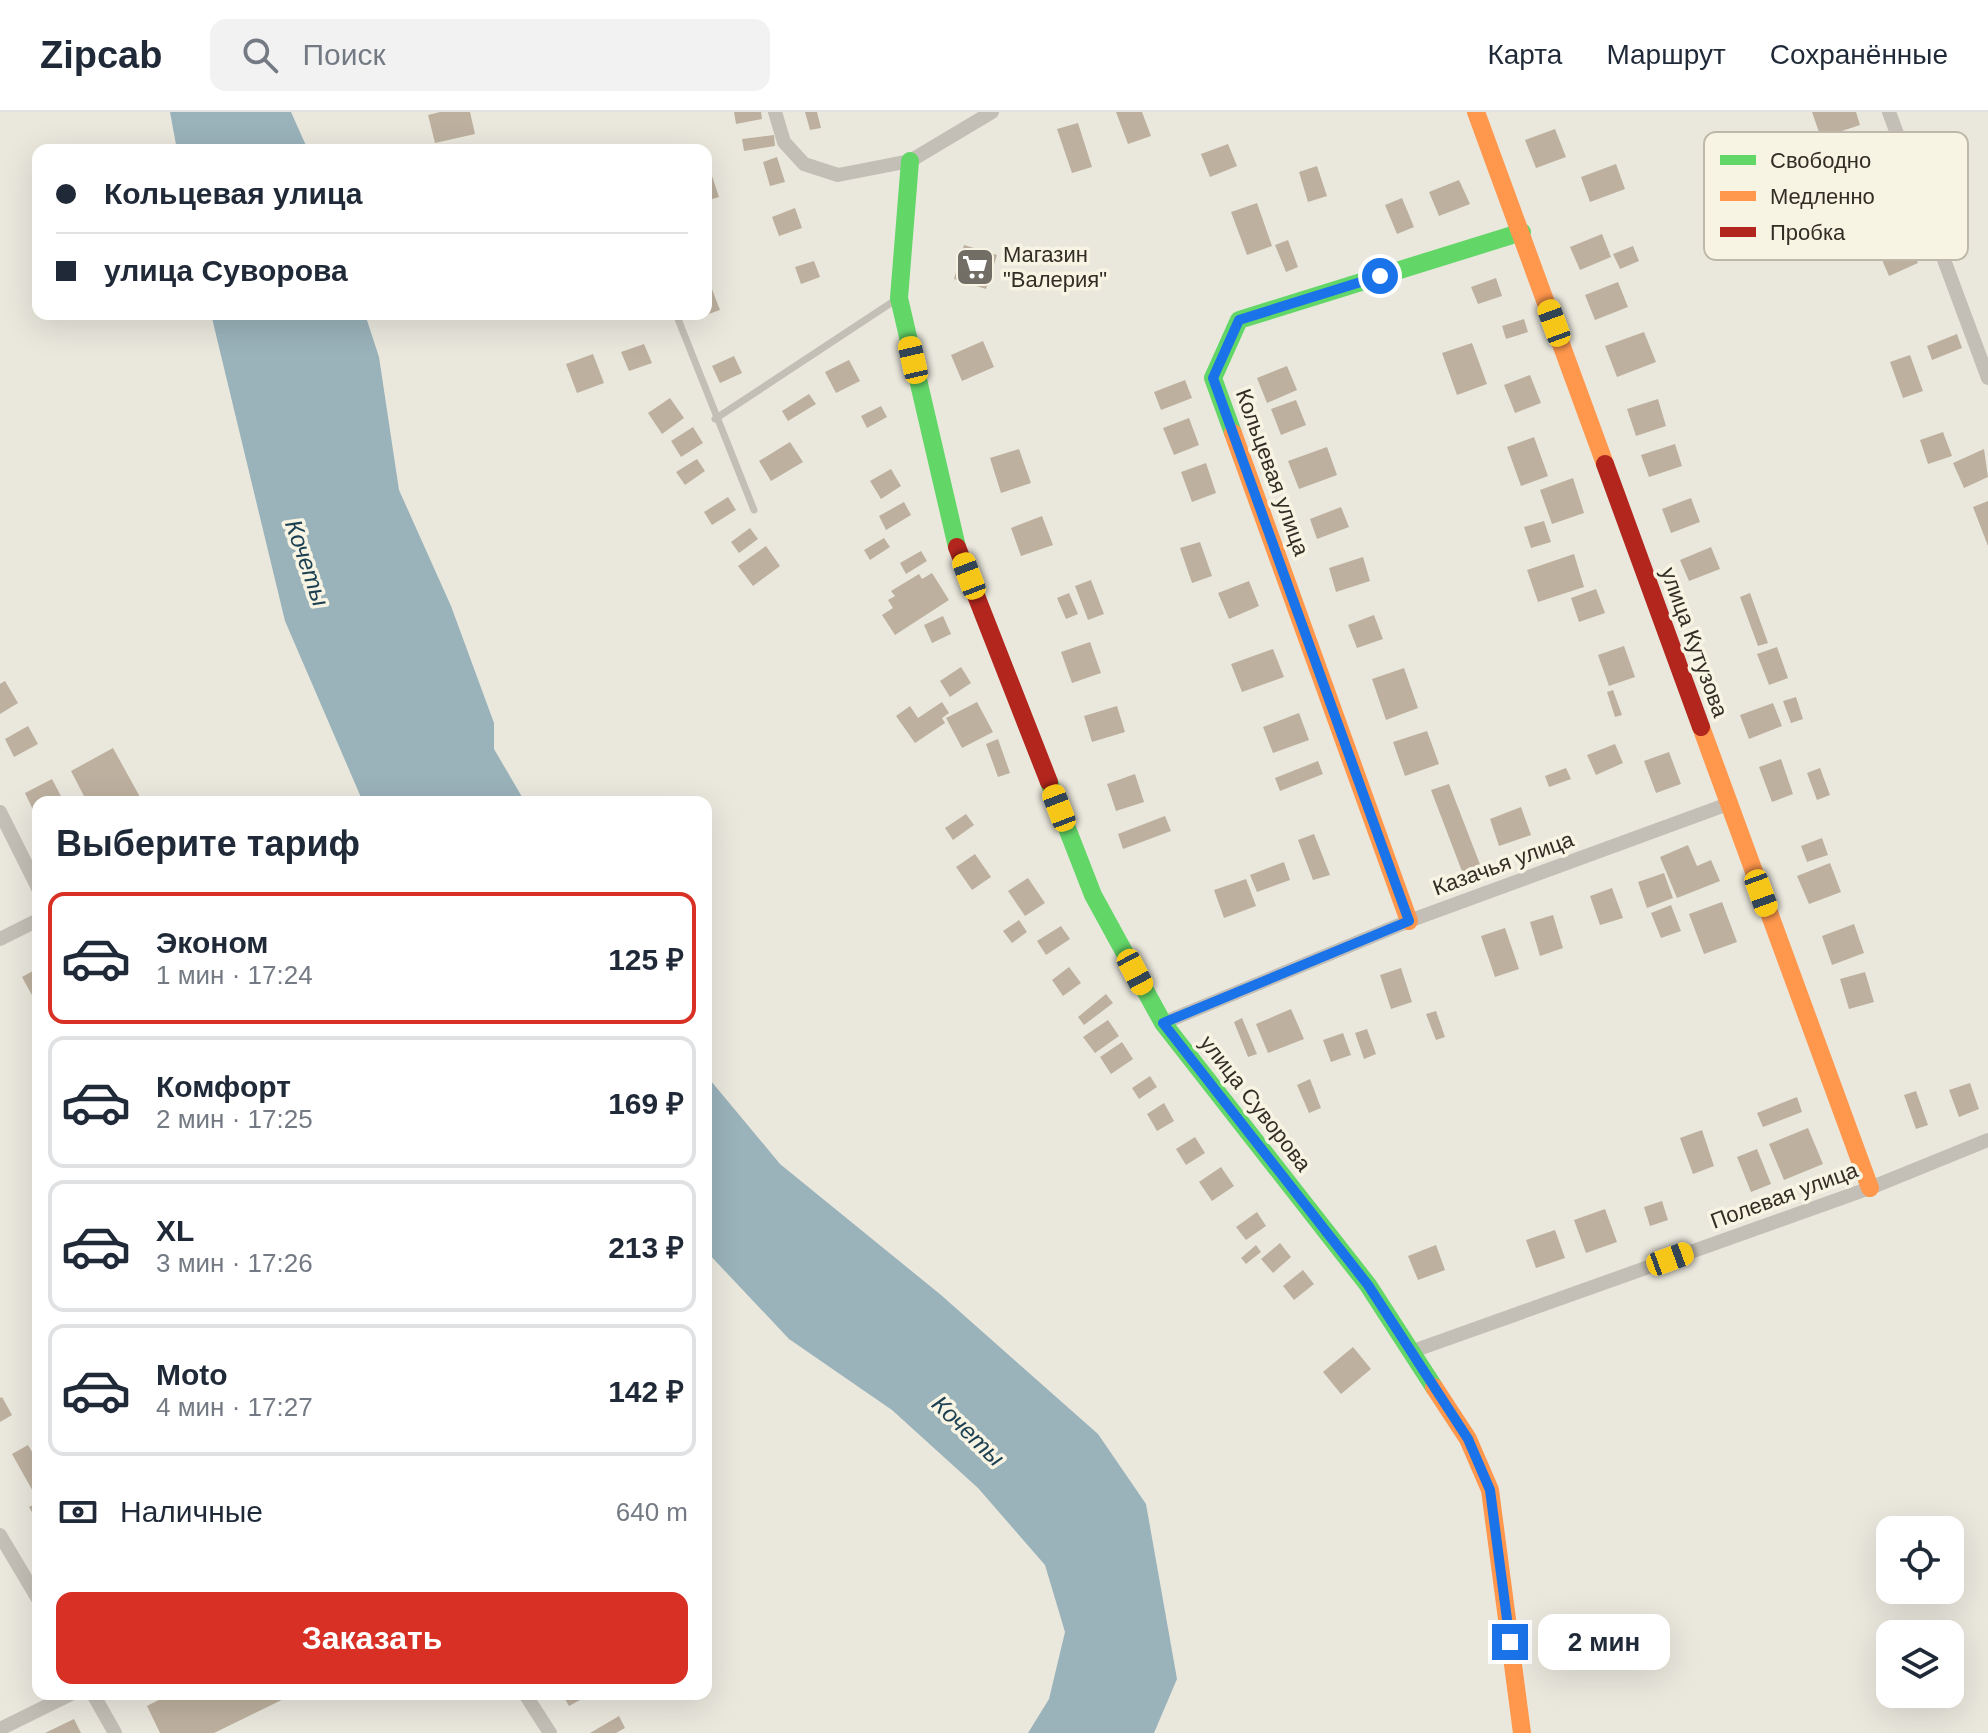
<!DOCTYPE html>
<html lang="ru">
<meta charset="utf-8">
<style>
:root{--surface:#fff;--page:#f2f2f3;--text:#1f2937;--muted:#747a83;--line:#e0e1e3;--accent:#d93025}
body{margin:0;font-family:Arial,sans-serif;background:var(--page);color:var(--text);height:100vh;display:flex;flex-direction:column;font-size:30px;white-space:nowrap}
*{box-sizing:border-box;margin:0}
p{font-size:26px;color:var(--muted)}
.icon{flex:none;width:44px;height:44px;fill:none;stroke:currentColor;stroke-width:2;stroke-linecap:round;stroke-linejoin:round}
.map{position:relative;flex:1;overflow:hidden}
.sheet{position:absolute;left:32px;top:684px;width:680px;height:904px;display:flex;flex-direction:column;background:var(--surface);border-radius:16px;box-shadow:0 8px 32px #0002}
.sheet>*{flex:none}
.guide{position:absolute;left:32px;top:32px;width:680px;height:176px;border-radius:16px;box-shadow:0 8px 32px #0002;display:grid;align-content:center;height:176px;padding:0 24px;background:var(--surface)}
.fabs{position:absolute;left:1876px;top:1404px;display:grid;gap:16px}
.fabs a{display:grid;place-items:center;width:88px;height:88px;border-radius:16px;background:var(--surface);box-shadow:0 8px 32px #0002;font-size:40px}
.end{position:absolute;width:36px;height:36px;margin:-18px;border:10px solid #1a73e8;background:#fff;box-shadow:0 0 0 4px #fff}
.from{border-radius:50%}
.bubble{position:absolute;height:56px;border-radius:16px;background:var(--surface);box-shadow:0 8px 32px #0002;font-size:26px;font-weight:700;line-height:56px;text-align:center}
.car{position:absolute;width:24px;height:48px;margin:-24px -12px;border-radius:10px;box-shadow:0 0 6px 2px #0007;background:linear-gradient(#f5c518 24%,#345 0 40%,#f5c518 0 76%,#345 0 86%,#f5c518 0)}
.guide b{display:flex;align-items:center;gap:28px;height:76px;font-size:30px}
.guide b+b{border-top:2px solid var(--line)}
.guide i{width:20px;height:20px;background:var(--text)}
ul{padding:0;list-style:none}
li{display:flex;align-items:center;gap:24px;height:132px;margin:0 16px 12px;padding:0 8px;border:4px solid var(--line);border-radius:16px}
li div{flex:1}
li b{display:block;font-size:30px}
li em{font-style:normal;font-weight:700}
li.on{border-color:var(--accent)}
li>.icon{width:72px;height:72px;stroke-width:1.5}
h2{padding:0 24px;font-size:36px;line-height:96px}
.pay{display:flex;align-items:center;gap:20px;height:88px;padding:0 24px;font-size:30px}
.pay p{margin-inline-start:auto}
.action{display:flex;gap:16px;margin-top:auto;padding:16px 24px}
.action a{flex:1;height:92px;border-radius:16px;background:var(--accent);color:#fff;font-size:32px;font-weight:700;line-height:92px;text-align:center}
header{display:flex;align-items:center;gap:48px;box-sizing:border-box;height:112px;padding:0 40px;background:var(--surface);border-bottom:2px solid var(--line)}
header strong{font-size:38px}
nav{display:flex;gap:44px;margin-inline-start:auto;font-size:28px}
.search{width:560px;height:72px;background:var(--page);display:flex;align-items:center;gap:20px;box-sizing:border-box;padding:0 28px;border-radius:16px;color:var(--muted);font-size:30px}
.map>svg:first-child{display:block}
</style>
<header>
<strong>Zipcab</strong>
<div class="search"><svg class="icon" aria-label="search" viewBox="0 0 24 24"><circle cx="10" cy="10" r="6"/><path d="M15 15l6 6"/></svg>Поиск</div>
<nav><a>Карта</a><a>Маршрут</a><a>Сохранённые</a></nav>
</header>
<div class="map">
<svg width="1988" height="1621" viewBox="0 0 1988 1621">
<rect width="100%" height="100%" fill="#eae8dd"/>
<g fill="#9ab2ba">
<path d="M170,0H291L308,38H177Z"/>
<path d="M211,202H365L379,245L399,378L451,494L494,611V637L525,690H363L285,509Z"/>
<path d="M706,963L780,1052L941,1183L1098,1322L1146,1392L1177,1567L1154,1621H1028L1049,1587L1065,1520L1045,1453L978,1376L892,1298L789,1227L706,1139Z"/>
</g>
<g fill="#bdb09f">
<path d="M440,0H470L475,22L435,31L428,3Z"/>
<path d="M734,0H761L762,7L736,12Z"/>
<path d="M805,0H817L821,16L810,18Z"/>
<path d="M1116,0H1142L1151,24L1128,32Z"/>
<path d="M1812,0H1856L1860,13L1821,26Z"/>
<path d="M1078,11L1092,55L1072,61L1057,17Z"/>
<path d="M1555,17L1566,45L1536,56L1525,28Z"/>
<path d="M774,23L775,34L744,39L742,27Z"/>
<path d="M1228,32L1237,54L1210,65L1201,42Z"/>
<path d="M777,45L785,70L770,74L763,50Z"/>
<path d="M1616,52L1625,77L1590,90L1581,65Z"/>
<path d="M1317,54L1327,84L1308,90L1299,60Z"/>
<path d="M710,58L719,85L706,89V60Z"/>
<path d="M1459,68L1470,92L1439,104L1429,80Z"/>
<path d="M1402,86L1414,115L1397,122L1385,93Z"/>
<path d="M1257,91L1272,134L1247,143L1231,100Z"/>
<path d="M795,96L802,116L779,124L772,105Z"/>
<path d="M1602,122L1611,145L1580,158L1570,135Z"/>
<path d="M1288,128L1298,155L1286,160L1275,133Z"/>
<path d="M1909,128L1918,151L1889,164L1879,141Z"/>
<path d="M964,133L997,143L986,177L954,167Z"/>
<path d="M1633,134L1639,149L1620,157L1613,142Z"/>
<path d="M814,149L820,165L801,172L795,155Z"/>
<path d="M1496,166L1502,184L1478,192L1471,175Z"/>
<path d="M1618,170L1628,195L1595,208L1585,183Z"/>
<path d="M710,172L720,198L706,203V173Z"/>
<path d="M1524,207L1528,220L1506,227L1502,214Z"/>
<path d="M1644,220L1656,250L1617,265L1605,234Z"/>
<path d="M1957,222L1962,236L1932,248L1927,234Z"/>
<path d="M983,229L994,255L962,269L951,243Z"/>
<path d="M1472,231L1487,272L1457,283L1442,241Z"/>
<path d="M644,232L652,251L629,259L621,240Z"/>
<path d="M593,242L604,271L577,281L566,252Z"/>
<path d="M1910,243L1923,279L1903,286L1890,250Z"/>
<path d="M734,244L742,261L720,271L712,254Z"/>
<path d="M849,248L860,269L836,281L825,260Z"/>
<path d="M1287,254L1297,278L1267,291L1257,266Z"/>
<path d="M1530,263L1541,291L1515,301L1504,273Z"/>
<path d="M1185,268L1192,286L1161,298L1154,280Z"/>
<path d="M809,282L816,292L788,309L782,299Z"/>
<path d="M670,286L684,306L662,322L648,301Z"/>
<path d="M1658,287L1666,314L1636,324L1627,297Z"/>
<path d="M1296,288L1306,313L1281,323L1271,297Z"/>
<path d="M881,294L887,305L867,316L861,304Z"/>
<path d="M1189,306L1199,333L1174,343L1163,316Z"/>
<path d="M693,315L703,331L681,345L671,329Z"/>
<path d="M1943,320L1952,344L1928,352L1920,328Z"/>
<path d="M1534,325L1548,364L1521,374L1507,335Z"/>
<path d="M790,330L803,350L771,369L759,349Z"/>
<path d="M1675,332L1682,354L1649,365L1641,343Z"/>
<path d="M1327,335L1337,363L1299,377L1288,349Z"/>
<path d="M1019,337L1031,371L1001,381L990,346Z"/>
<path d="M1984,337L1988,365L1964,376L1953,351Z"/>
<path d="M697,347L705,359L685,373L676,360Z"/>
<path d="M1206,351L1216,381L1192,390L1181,360Z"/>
<path d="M891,357L901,374L881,387L870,369Z"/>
<path d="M1573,366L1584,401L1552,412L1540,378Z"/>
<path d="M728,385L736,398L712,413L704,400Z"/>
<path d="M1691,386L1700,410L1671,421L1662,397Z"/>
<path d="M1988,389V434L1973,395Z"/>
<path d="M904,390L911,403L886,418L879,404Z"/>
<path d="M1341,395L1349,415L1317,427L1310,407Z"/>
<path d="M1042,404L1053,433L1021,444L1011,416Z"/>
<path d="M1544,409L1551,430L1531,436L1524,415Z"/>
<path d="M750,416L758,427L739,441L731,430Z"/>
<path d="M884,426L890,435L870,448L864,438Z"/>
<path d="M1200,430L1212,464L1192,471L1180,436Z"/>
<path d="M766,434L780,454L753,474L738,454Z"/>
<path d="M1711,435L1720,457L1689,469L1680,448Z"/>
<path d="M921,439L927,449L906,462L900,451Z"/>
<path d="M1574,442L1584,475L1538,490L1527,458Z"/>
<path d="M1363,445L1370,469L1336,480L1329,456Z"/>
<path d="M932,461L949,488L895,523L882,503L893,496L888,488L895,484L891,479L919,462L922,467Z"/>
<path d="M1091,468L1104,502L1088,508L1075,474Z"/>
<path d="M1249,469L1259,494L1229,507L1218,481Z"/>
<path d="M1596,477L1605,501L1579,510L1571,486Z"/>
<path d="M1069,481L1078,502L1066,507L1057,486Z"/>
<path d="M1750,481L1768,531L1758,534L1740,485Z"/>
<path d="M1374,503L1383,527L1357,536L1348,513Z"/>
<path d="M943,504L951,522L932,531L924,513Z"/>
<path d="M1090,530L1101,561L1072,571L1061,540Z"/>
<path d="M1624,534L1635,565L1609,574L1598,543Z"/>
<path d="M1777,535L1788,566L1769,573L1757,542Z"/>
<path d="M1273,537L1284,565L1242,580L1231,552Z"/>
<path d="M961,555L971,571L950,585L940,569Z"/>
<path d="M1404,556L1418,596L1386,608L1372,567Z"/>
<path d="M5,569L18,591L0,602V572Z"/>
<path d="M1613,578L1622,603L1615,605L1607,580Z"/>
<path d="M1796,585L1803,607L1791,611L1783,589Z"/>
<path d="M942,590L949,601L942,606L945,611L915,631L896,604L910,594L918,606Z"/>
<path d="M977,590L993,620L962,636L946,606Z"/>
<path d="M1773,591L1782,614L1749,627L1740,603Z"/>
<path d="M1117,594L1125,620L1092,630L1084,604Z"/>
<path d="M1299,601L1309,628L1273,641L1263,615Z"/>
<path d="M28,614L38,632L14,645L5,627Z"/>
<path d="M1427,619L1439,652L1405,664L1393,630Z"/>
<path d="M998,627L1010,661L998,665L986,632Z"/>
<path d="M1615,632L1623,651L1596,663L1587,643Z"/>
<path d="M113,636L140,685L131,690H87L71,659Z"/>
<path d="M1669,640L1681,672L1656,681L1644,649Z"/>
<path d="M1781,647L1793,682L1772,690L1759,655Z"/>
<path d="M1318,649L1323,662L1280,679L1275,666Z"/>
<path d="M1566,656L1571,667L1549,675L1545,664Z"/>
<path d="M1820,656L1830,683L1817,688L1807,661Z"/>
<path d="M1135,662L1144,690L1116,699L1107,672Z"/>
<path d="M52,667L62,686L38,690L34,700L25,681Z"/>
<path d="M1449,672L1481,755L1463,762L1431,678Z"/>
<path d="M1521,695L1531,723L1499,734L1490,707Z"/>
<path d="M966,702L974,713L953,728L945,716Z"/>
<path d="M1165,704L1171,719L1123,737L1118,722Z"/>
<path d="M1314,722L1330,763L1313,768L1298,728Z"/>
<path d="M1822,726L1828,743L1807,750L1801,734Z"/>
<path d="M1688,733L1697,754L1711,748L1720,769L1677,786L1660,745Z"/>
<path d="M975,742L991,765L972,778L956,755Z"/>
<path d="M1284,750L1290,768L1257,780L1250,763Z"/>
<path d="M1830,751L1841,780L1809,792L1797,764Z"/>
<path d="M1664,761L1673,786L1647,796L1638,770Z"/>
<path d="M1028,766L1045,791L1025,804L1008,779Z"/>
<path d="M1246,767L1256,794L1224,806L1214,778Z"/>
<path d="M1612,776L1623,806L1600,813L1590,784Z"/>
<path d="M1722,790L1737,830L1704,842L1689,802Z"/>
<path d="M1671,793L1681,819L1661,826L1651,801Z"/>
<path d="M1553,803L1563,836L1540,844L1530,810Z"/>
<path d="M1019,808L1027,820L1012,831L1003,819Z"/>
<path d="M1854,812L1864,841L1832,853L1822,824Z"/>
<path d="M1061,814L1070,827L1046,843L1037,829Z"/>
<path d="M1505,816L1519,857L1495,865L1481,824Z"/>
<path d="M1069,855L1081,871L1063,884L1052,868Z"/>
<path d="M38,856V894L22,865Z"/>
<path d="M1401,856L1412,890L1391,897L1380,863Z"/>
<path d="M1865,860L1874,890L1849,897L1840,867Z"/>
<path d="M1106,882L1113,891L1084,913L1078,905Z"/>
<path d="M1291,897L1304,927L1268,941L1256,912Z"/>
<path d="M1436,899L1445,925L1436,928L1426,902Z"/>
<path d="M1242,906L1257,942L1248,945L1234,910Z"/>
<path d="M1108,908L1119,924L1095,941L1083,925Z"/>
<path d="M1367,917L1376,942L1364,947L1355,921Z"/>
<path d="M1343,921L1351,943L1331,950L1323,928Z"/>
<path d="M1122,930L1133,947L1111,962L1100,945Z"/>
<path d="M1150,964L1157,975L1139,987L1132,976Z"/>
<path d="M1310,967L1321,996L1309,1001L1297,973Z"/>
<path d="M1970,971L1979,997L1959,1005L1949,978Z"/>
<path d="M1916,979L1928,1013L1916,1017L1904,983Z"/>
<path d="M1797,985L1802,1000L1763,1015L1757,1001Z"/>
<path d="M1164,991L1174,1009L1157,1019L1147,1002Z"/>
<path d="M1808,1016L1823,1052L1784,1068L1769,1032Z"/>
<path d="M1702,1018L1714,1054L1693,1062L1680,1026Z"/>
<path d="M1195,1025L1205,1041L1186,1053L1176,1037Z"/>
<path d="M1757,1037L1771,1072L1751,1080L1737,1045Z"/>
<path d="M1221,1055L1234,1074L1212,1089L1199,1070Z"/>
<path d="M1662,1089L1668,1108L1650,1114L1644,1095Z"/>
<path d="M1605,1097L1617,1130L1586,1141L1574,1108Z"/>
<path d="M1257,1100L1266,1114L1246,1128L1236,1115Z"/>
<path d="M1555,1118L1565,1146L1536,1156L1526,1128Z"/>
<path d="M1280,1131L1291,1145L1273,1161L1261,1147Z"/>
<path d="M1256,1133L1261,1140L1246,1152L1241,1146Z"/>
<path d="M1436,1133L1445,1158L1418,1168L1408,1144Z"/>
<path d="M1303,1158L1314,1172L1294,1188L1283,1174Z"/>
<path d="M1353,1235L1371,1257L1341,1282L1323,1260Z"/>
<path d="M2,1285L12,1303L0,1310V1286Z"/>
<path d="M28,1333L38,1350V1381L35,1383L12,1342Z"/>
<path d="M38,1390V1411L29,1395Z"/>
<path d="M170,1582H294L214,1621H160L147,1594Z"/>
<path d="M562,1582H591L569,1594Z"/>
<path d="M619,1604L625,1616L616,1621H590Z"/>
<path d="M74,1607L81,1621H45Z"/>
</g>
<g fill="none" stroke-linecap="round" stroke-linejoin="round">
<g stroke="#c3bfb6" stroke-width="7">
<path d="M676,202L754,398"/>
<path d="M715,307L897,187"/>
</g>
<g stroke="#c3bfb6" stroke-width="14">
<path d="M775,0L784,30L804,52L838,63L910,49L992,0"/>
<path d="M1889,0L1988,266"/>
<path d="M0,700L38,776"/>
<path d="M0,827L38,808"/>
<path d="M1163,911L1409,809L1728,692"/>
<path d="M1413,1239L1870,1076L1988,1028"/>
<path d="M0,1423L38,1487"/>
<path d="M93,1582L115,1621"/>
<path d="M525,1582L550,1621"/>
<path d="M0,1617L71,1582"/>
</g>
<g stroke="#63d668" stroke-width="18">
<path d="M910,49L899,186L957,435"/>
<path d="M1233,321L1213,266L1239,208L1522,120"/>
<path d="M1049,670L1093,783L1163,911L1368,1173L1434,1275"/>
</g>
<g stroke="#ff974d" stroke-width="18">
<path d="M1476,0L1605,352"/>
<path d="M1233,321L1409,809"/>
<path d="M1701,615L1870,1076"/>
<path d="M1434,1275L1468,1327L1490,1378L1522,1621"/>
</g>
<g stroke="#b3261e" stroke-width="18">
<path d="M1605,352L1701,615"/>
<path d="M957,435L1049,670"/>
</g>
</g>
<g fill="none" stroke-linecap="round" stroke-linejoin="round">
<path stroke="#1a73e8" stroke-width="10" d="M1380,164L1239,208L1213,266L1409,809L1163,911L1368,1173L1468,1327L1490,1378L1510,1530"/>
</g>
<defs>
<g id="supermarket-square" transform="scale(2)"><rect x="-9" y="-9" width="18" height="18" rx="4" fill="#726e65" stroke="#f8f4e3"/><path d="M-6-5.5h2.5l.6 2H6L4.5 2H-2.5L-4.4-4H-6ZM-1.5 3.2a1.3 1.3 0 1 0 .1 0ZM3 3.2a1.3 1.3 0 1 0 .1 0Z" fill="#fff"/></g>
</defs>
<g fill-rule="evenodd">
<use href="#supermarket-square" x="975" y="155"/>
</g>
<g text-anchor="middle" stroke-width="7" stroke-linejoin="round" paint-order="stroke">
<g font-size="22" fill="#322d25" stroke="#f8f4e3" text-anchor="start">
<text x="1003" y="150">Магазин<tspan x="1003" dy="25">"Валерия"</tspan></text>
</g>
<g font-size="22" fill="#322d25" stroke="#f8f4e3">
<text transform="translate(1273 360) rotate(70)" y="8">Кольцевая улица</text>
<text transform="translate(1695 530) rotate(70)" y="8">улица Кутузова</text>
<text transform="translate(1503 751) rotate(-20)" y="8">Казачья улица</text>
<text transform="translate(1256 991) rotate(52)" y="8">улица Суворова</text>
<text transform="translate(1784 1083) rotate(-20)" y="8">Полевая улица</text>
</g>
<g font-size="24" font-style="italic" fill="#1d4052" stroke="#f8f4e3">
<text transform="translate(307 451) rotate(71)" y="8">Кочеты</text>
<text transform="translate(968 1319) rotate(44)" y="8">Кочеты</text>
</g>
</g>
<rect x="1704" y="20" width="264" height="128" rx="12" fill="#f8f4e3" stroke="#bdb8aa" stroke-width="2"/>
<rect x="1720" y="43" width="36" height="10" fill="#63d668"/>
<rect x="1720" y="79" width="36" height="10" fill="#ff974d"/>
<rect x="1720" y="115" width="36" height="10" fill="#b3261e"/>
<g font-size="22" fill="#322d25">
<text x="1770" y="56">Свободно</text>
<text x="1770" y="92">Медленно</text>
<text x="1770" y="128">Пробка</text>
</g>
</svg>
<div class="fabs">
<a><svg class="icon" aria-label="locate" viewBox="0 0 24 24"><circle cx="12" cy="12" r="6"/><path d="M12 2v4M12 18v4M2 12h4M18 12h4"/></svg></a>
<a><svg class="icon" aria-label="layers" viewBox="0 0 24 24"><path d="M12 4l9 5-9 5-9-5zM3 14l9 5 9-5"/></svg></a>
</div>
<i class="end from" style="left:1380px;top:164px"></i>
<i class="end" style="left:1510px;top:1530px"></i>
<div class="bubble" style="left:1538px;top:1502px;width:132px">2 мин</div>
<i class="car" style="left:1554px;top:211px;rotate:340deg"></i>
<i class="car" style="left:913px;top:248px;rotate:347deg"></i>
<i class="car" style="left:969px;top:464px;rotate:339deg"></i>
<i class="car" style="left:1059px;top:696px;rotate:339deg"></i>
<i class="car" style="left:1761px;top:781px;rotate:160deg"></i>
<i class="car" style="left:1135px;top:860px;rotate:152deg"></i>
<i class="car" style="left:1670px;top:1147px;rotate:70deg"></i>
<div class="guide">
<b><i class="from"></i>Кольцевая улица</b>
<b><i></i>улица Суворова</b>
</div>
<section class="sheet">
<h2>Выберите тариф</h2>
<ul>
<li class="on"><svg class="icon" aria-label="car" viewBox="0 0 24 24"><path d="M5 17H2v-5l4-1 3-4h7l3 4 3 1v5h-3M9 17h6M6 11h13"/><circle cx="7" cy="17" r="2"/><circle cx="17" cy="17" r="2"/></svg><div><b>Эконом</b><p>1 мин · 17:24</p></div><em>125 ₽</em></li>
<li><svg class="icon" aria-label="car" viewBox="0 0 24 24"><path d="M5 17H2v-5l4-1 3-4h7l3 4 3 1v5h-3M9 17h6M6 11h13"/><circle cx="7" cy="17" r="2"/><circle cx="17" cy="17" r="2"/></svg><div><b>Комфорт</b><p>2 мин · 17:25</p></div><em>169 ₽</em></li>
<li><svg class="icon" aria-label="car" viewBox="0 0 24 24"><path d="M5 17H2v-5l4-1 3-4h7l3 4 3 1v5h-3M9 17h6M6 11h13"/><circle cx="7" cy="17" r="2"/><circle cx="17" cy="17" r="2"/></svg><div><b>XL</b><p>3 мин · 17:26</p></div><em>213 ₽</em></li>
<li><svg class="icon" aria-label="car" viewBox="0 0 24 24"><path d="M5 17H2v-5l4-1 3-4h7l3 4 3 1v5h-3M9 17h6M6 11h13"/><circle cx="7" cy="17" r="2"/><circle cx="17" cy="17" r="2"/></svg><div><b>Moto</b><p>4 мин · 17:27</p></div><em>142 ₽</em></li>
</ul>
<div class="pay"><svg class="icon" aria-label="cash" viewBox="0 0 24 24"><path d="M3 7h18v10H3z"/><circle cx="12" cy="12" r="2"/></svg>Наличные<p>640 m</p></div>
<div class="action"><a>Заказать</a></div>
</section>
</div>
